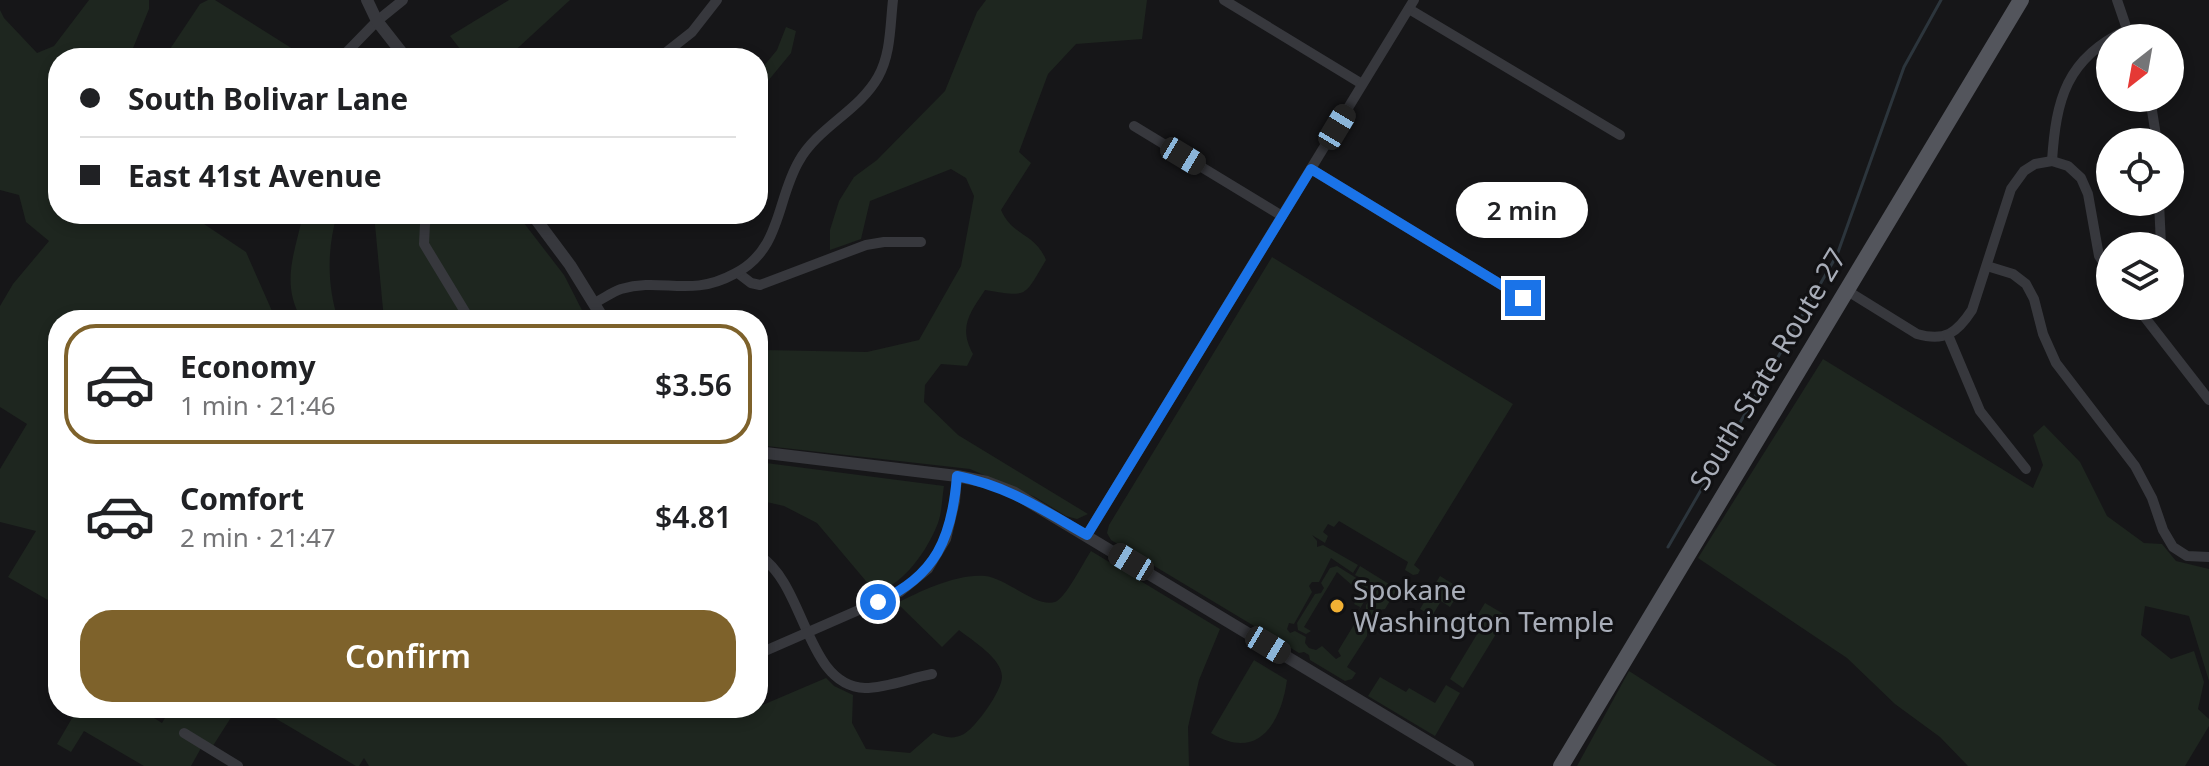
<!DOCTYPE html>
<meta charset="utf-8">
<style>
:root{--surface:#fff;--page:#f6f6f6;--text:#202124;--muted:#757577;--line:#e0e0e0;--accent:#7e622b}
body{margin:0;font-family:"Noto Sans",sans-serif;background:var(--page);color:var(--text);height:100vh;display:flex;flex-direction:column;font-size:30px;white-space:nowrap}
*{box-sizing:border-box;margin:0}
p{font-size:26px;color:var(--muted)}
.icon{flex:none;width:44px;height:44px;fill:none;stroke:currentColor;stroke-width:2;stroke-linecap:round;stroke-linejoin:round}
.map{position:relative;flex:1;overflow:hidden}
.panel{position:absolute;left:48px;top:310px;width:720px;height:408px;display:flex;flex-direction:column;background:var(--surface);border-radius:32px;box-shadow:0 4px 12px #0003}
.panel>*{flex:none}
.hud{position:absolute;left:48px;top:48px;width:720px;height:176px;border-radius:32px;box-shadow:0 4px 12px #0003;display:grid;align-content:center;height:176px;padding:0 32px;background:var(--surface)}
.needle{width:52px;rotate:211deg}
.tools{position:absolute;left:2096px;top:24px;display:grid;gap:16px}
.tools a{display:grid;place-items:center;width:88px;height:88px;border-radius:50%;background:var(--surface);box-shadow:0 4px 12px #0003;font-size:40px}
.end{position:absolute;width:36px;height:36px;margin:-18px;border:10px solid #1a73e8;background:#fff;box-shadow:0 0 0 4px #fff}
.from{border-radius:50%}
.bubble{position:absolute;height:56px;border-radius:28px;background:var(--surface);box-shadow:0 4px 12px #0003;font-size:26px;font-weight:600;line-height:56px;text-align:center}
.car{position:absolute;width:24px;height:48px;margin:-24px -12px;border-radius:10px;box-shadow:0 0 6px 2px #0007;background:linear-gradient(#222 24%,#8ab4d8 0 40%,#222 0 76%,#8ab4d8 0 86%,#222 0)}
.hud b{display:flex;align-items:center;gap:28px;height:76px;font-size:30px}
.hud b+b{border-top:2px solid var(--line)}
.hud i{width:20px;height:20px;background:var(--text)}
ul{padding:14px 0 0;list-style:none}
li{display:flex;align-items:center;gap:24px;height:120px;margin:0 16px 12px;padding:0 16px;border:4px solid transparent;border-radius:32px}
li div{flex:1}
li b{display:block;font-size:30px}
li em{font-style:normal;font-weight:600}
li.active{border-color:var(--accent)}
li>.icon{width:72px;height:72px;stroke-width:1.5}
.action{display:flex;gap:16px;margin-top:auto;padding:16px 32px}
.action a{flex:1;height:92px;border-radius:32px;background:var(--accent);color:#fff;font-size:32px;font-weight:600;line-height:92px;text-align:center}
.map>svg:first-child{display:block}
</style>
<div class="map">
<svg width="2209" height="766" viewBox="0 0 2209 766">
<rect width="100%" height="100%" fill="#161618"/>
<g fill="#1e261f">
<path d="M89,0H149V9L129,58H58V214H189L246,252L276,320H58V603H53L8,577L36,531L0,522V469L27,424L0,407V306L13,284L49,241L26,222L19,195L0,190V10L4,18L37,53L54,46Z"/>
<path d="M208,0H215L296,51L294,58H164L200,4Z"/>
<path d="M509,0H570L507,58H467L450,36Z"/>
<path d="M986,0H1147L1142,39L1076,44L1048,74L1019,152L1031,163L1001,210C1013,237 1035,233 1046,260C1023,298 1029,297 985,290C970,313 958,327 973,354L967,366L941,364L925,385L924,402L958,435L1088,514L1077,519L1066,516L1035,497L970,469L758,445V350L867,352L919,340L961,266L974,196L966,178L951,169L870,201L861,239L830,250V230L839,201L854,177L877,160L945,91L977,12Z"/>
<path d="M786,27L796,31L791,53L758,93V73L777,50Z"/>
<path d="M303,214H337C327,250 327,284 338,320H302C280,283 295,253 303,214Z"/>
<path d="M374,214H517L564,275L587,320H384Z"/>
<path d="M1272,257L1513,404L1414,565L1420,570L1418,574L1413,575L1405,570L1408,562L1339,521L1334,527L1328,524L1323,532L1328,536L1325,543L1312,535L1317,541V547L1323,545L1358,565L1353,573L1331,558L1319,582H1312L1309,586L1312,592L1294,624L1289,623L1287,629L1290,633L1295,631L1306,637L1305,643L1309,648L1316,650L1322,646L1336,659L1341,656L1338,651L1355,623L1364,619L1367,621V636L1347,667L1356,673L1352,679L1345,681L1310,660L1309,655L1304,652L1299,653L1111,540L1107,533L1109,525Z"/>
<path d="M1823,359L2033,488L2043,465L2033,435L2044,425L2080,462L2107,516L2144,543L2162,544L2176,561L2209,569V681L2189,616L2145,606L2141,635L2171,659L2194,651L2204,682L2198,709L2209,719V726L2185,766H1968L1940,737L1895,704L1847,658L1698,558Z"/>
<path d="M758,462L944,486C942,498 942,512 938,523C927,551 905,583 876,593L817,523L784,506L758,500Z"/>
<path d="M1091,551L1220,629L1199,680L1188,727L1189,766H369L364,758L359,766H356L258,708L753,709L826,678L834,686L853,695L852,723L866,749L910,753L933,733C944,737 953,740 964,734C976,727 1003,690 1002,676C1001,658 973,641 959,630L942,647L897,603C920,591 959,573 985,576C1006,578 1037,608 1055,602C1066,598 1084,561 1091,551Z"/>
<path d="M1337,566L1369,586L1370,592L1359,610L1360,607L1354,604L1364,587L1356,582L1353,586L1337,572L1304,627L1311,631L1306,634L1298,630L1297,623L1315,594L1321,593L1324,588L1321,583L1330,568Z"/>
<path d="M1360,566L1397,589L1385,609L1378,610L1370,616L1366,614V605L1379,587L1355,575Z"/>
<path d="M1440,576L1461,589L1450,607L1441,601L1432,616L1420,609Z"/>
<path d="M1485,603L1507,616L1463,688L1450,679L1482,626L1474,621Z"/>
<path d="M1254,660L1287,680C1281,723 1258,762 1211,733Z"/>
<path d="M1629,671L1777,766H1577Z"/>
<path d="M1380,677L1406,692L1409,688L1435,703L1446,685L1460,693L1435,736L1368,696Z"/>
<path d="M78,708H138L162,723L171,708H237L209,752L201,748L191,766H144L84,731L71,752L57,744Z"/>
</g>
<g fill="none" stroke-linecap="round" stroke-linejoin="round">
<path stroke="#2c353c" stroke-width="3" d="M1668,547L1837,255L1904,67L1941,0"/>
<g stroke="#37383d" stroke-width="10">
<path d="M1224,0L1362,84"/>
<path d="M2117,0L2130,38"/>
<path d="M1409,9L1620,135"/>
<path d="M341,58L377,21L403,0"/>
<path d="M659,58L692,32L717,0"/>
<path d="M2150,98L2157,142"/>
<path d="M1134,126L1282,216"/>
<path d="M2052,161C2056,100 2066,58 2127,30"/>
<path d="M1311,169L1523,298"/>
<path d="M2159,202L2161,245"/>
<path d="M429,214L425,224L424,244L470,320"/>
<path d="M1987,266L2013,274L2026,284L2034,299L2043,334L2056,363L2135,466L2152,498L2163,530L2173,547L2187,556L2209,557"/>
<path d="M738,273L751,283L760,285L866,245L884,242H921"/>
<path d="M1846,290L1917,334C1945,342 1957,333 1972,310L2011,189L2024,171L2035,164L2052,161L2068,166L2081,178L2088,194L2099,256L2110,272"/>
<path d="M594,303C603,299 612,292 621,289C662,277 690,298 734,274C782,250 776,200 799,161C818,127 859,111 878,77C891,54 890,26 893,0"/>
<path d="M2136,306L2209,400"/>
<path d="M1948,335L1980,411L2026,469"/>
<path d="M1087,535L1414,0"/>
<path d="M758,555C806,583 805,686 865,688C886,688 911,678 932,674"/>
<path d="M758,654L900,592L928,569L946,539L955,501L957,476"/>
<path d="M184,733L238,766"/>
</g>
<g stroke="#37383d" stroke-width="12">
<path d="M367,0L377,21L406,58"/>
<path d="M532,214L570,265L604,320"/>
<path d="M758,452L957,476L987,482L1013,492L1468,766"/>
</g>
<path stroke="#53555c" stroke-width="16" d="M1561,766L2021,0"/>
</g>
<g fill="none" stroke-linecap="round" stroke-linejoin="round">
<path stroke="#1a73e8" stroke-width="10" d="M878,602C936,576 952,538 957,476C1008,486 1043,510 1087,535L1311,169L1523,298"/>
</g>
<circle fill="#f2b134" stroke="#111113" stroke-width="3" cx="1337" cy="606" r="8"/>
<g text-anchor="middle" stroke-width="6" stroke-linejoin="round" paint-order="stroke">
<g font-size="28" fill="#a8adb8" stroke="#111113">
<text transform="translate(1768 369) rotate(-59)" y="10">South State Route 27</text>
</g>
<g font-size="28" fill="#a8adb8" stroke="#111113" text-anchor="start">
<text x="1353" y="600">Spokane<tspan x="1353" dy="32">Washington Temple</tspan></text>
</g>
</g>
</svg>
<div class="tools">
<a><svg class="needle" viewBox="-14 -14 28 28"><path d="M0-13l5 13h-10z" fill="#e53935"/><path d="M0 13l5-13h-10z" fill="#757577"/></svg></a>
<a><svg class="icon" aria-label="locate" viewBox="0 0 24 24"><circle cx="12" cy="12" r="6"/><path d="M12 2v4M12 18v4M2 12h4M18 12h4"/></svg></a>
<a><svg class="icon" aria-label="layers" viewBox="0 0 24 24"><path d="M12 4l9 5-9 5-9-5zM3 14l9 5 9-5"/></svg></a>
</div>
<i class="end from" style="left:878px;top:602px"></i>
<i class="end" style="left:1523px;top:298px"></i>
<div class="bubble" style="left:1456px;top:182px;width:132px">2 min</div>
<i class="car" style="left:1337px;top:127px;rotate:31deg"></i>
<i class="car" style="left:1183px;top:156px;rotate:121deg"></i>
<i class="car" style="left:1131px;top:562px;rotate:301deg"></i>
<i class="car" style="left:1268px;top:645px;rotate:121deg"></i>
<div class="hud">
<b><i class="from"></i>South Bolivar Lane</b>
<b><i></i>East 41st Avenue</b>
</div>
<section class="panel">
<ul>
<li class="active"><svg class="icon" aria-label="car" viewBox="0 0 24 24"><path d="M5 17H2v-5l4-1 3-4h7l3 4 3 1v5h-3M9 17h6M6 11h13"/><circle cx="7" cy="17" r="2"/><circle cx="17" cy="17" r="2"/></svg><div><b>Economy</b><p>1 min · 21:46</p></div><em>$3.56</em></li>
<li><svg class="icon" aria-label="car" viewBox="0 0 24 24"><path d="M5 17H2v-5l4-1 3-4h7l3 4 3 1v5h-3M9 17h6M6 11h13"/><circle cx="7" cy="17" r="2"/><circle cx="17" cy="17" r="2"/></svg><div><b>Comfort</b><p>2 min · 21:47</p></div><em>$4.81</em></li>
</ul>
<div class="action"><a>Confirm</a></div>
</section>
</div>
